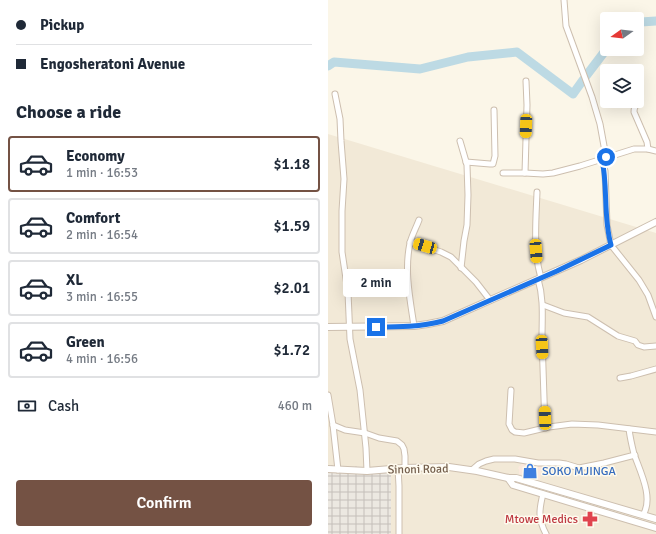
<!DOCTYPE html>
<meta charset="utf-8">
<style>
:root{--surface:#fff;--page:#f6f6f7;--text:#1f2937;--muted:#747a83;--line:#e0e1e3;--accent:#745244}
body{margin:0;font-family:Signika,sans-serif;background:var(--page);color:var(--text);height:100vh;display:flex;flex-direction:column;font-size:15px;white-space:nowrap}
*{box-sizing:border-box;margin:0}
p{font-size:13px;color:var(--muted)}
.icon{flex:none;width:22px;height:22px;fill:none;stroke:currentColor;stroke-width:2;stroke-linecap:round;stroke-linejoin:round}
.map{position:relative;flex:1;overflow:hidden}
.details{display:flex;flex-direction:column;background:var(--surface);width:328px}
.details>*{flex:none}
.hud{display:grid;align-content:center;height:88px;padding:0 16px;background:var(--surface)}
.needle{width:26px;rotate:256deg}
.tools{position:absolute;left:272px;top:12px;display:grid;gap:8px}
.tools a{display:grid;place-items:center;width:44px;height:44px;border-radius:4px;background:var(--surface);box-shadow:0 4px 16px #0002;font-size:20px}
.end{position:absolute;width:18px;height:18px;margin:-9px;border:5px solid #1a73e8;background:#fff;box-shadow:0 0 0 2px #fff}
.from{border-radius:50%}
.bubble{position:absolute;height:28px;border-radius:4px;background:var(--surface);box-shadow:0 4px 16px #0002;font-size:13px;font-weight:600;line-height:28px;text-align:center}
.car{position:absolute;width:12px;height:24px;margin:-12px -6px;border-radius:5px;box-shadow:0 0 3px 1px #0007;background:linear-gradient(#f5c518 24%,#345 0 40%,#f5c518 0 76%,#345 0 86%,#f5c518 0)}
.hud b{display:flex;align-items:center;gap:14px;height:38px;font-size:15px}
.hud b+b{border-top:1px solid var(--line)}
.hud i{width:10px;height:10px;background:var(--text)}
ul{padding:0;list-style:none}
li{display:flex;align-items:center;gap:12px;height:56px;margin:0 8px 6px;padding:0 8px;border:2px solid var(--line);border-radius:4px}
li div{flex:1}
li b{display:block;font-size:15px}
li em{font-style:normal;font-weight:600}
li.active{border-color:var(--accent)}
li>.icon{width:36px;height:36px;stroke-width:1.5}
h2{padding:0 16px;font-size:18px;line-height:48px}
.pay{display:flex;align-items:center;gap:10px;height:44px;padding:0 16px;font-size:15px}
.pay p{margin-inline-start:auto}
.action{display:flex;gap:8px;margin-top:auto;padding:8px 16px}
.action a{flex:1;height:46px;border-radius:4px;background:var(--accent);color:#fff;font-size:16px;font-weight:600;line-height:46px;text-align:center}
main{display:flex;flex:1;min-height:0}
.map>svg:first-child{display:block}
</style>
<main>
<section class="details">
<div class="hud">
<b><i class="from"></i>Pickup</b>
<b><i></i>Engosheratoni Avenue</b>
</div>
<h2>Choose a ride</h2>
<ul>
<li class="active"><svg class="icon" aria-label="car" viewBox="0 0 24 24"><path d="M5 17H2v-5l4-1 3-4h7l3 4 3 1v5h-3M9 17h6M6 11h13"/><circle cx="7" cy="17" r="2"/><circle cx="17" cy="17" r="2"/></svg><div><b>Economy</b><p>1 min · 16:53</p></div><em>$1.18</em></li>
<li><svg class="icon" aria-label="car" viewBox="0 0 24 24"><path d="M5 17H2v-5l4-1 3-4h7l3 4 3 1v5h-3M9 17h6M6 11h13"/><circle cx="7" cy="17" r="2"/><circle cx="17" cy="17" r="2"/></svg><div><b>Comfort</b><p>2 min · 16:54</p></div><em>$1.59</em></li>
<li><svg class="icon" aria-label="car" viewBox="0 0 24 24"><path d="M5 17H2v-5l4-1 3-4h7l3 4 3 1v5h-3M9 17h6M6 11h13"/><circle cx="7" cy="17" r="2"/><circle cx="17" cy="17" r="2"/></svg><div><b>XL</b><p>3 min · 16:55</p></div><em>$2.01</em></li>
<li><svg class="icon" aria-label="car" viewBox="0 0 24 24"><path d="M5 17H2v-5l4-1 3-4h7l3 4 3 1v5h-3M9 17h6M6 11h13"/><circle cx="7" cy="17" r="2"/><circle cx="17" cy="17" r="2"/></svg><div><b>Green</b><p>4 min · 16:56</p></div><em>$1.72</em></li>
</ul>
<div class="pay"><svg class="icon" aria-label="cash" viewBox="0 0 24 24"><path d="M3 7h18v10H3z"/><circle cx="12" cy="12" r="2"/></svg>Cash<p>460 m</p></div>
<div class="action"><a>Confirm</a></div>
</section>
<div class="map">
<svg width="328" height="534" viewBox="0 0 328 534">
<defs>
<pattern id="industrial-grid" width="8" height="8" patternUnits="userSpaceOnUse"><rect width="8" height="8" fill="#ece8e1"/><path d="M0 4h8M4 0v8" fill="none" stroke="#c4bfb9"/></pattern>
</defs>
<rect width="100%" height="100%" fill="#fbf6e8"/>
<path fill="#f2e9d7" d="M0,134L328,233V534H63V473L0,466Z"/>
<path fill="#fbe9dd" d="M195,462L214,465L212,480L191,474V469H190L191,466H192Z"/>
<path fill="url(#industrial-grid)" d="M0,465L58,468L63,473V534H0Z"/>
<g fill="none" stroke-linecap="round" stroke-linejoin="round">
<g stroke="#bddae4" stroke-width="9">
<path d="M309,25L313,22L328,21"/>
<path d="M0,66L6,62L92,69L140,57L189,52L245,94L255,80"/>
<path d="M258,76L277,51L279,49"/>
</g>
<g stroke="#cdbfaf" stroke-width="7">
<g id="minor">
<path d="M236,0L238,26L264,97L272,124L278,157"/>
<path d="M7,94L12,119L13,141L16,179L14,211V252L20,292L22,339L32,390L38,448L39,471"/>
<path d="M309,97C312,104 310,102 307,107C306,109 306,111 306,112L319,142L320,149"/>
<path d="M132,141L139,165L140,195L139,225L136,241L133,268"/>
<path d="M274,159L277,171L279,225L283,245L311,280L320,295L328,317"/>
<path d="M138,162L162,164H165L167,156L166,110"/>
<path d="M175,173H197L215,174L225,173L252,166L306,149H320L328,151"/>
<path d="M197,173L199,105L198,81"/>
<path d="M209,192C208,220 205,251 213,278"/>
<path d="M82,242L113,252L123,257L148,282L162,300"/>
<path d="M210,279C216,299 214,318 214,338C215,368 216,398 217,428"/>
<path d="M215,305L236,313L260,317L290,336L307,341L310,345L316,347L328,346"/>
<path d="M86,326C82,299 76,271 82,243C84,235 88,228 91,220"/>
<path d="M292,378L303,376L328,369"/>
<path d="M183,390L181,424L184,430L187,432L196,433L221,427L244,424L270,425L328,432"/>
<path d="M0,395L5,425L10,470"/>
<path d="M5,425L17,430L37,433L51,438L69,441L74,445L76,449L77,456V468"/>
<path d="M301,429C302,437 304,446 306,454C312,471 326,498 315,515"/>
<path d="M70,468L71,486V534"/>
<path d="M144,470L151,464L158,461L166,459H187L210,463H231L238,464L251,468L276,463L307,455"/>
<path d="M215,494C211,510 210,519 218,534"/>
</g>
</g>
<g stroke="#cdbfaf" stroke-width="8">
<g id="tertiary">
<path d="M0,327L86,326L100,324L115,321L253,260L328,222"/>
<path d="M0,469L39,471L75,468L121,467L149,471L180,478H188L328,519"/>
<path d="M180,478L185,485L328,528"/>
</g>
</g>
<use href="#minor" stroke="#fff" stroke-width="5"/>
<use href="#tertiary" stroke="#fff" stroke-width="6"/>
</g>
<g fill="none" stroke-linecap="round" stroke-linejoin="round">
<path stroke="#1a73e8" stroke-width="5" d="M48,327C70,327 93,327 115,321L229,271L283,245C275,217 280,187 274,159L278,157"/>
</g>
<defs>
<g id="shop-bare" transform="scale(1.2)"><path d="M-5-2.5h2.3a2.7 3.5 0 0 1 5.4 0H5L5.5 6h-11ZM-1.5-2.5h3a1.5 2.3 0 0 0-3 0Z" fill="#3f7fe0" stroke="#fefaee" stroke-width="2.5" paint-order="stroke"/></g>
<g id="pharmacy-bare" transform="scale(1.2)"><path d="M-2-6h4v4h4v4h-4v4h-4v-4h-4v-4h4Z" fill="#e0444e" stroke="#fefaee" stroke-width="2.5" paint-order="stroke"/></g>
</defs>
<g fill-rule="evenodd">
<use href="#shop-bare" x="202" y="471"/>
<use href="#pharmacy-bare" x="262" y="519"/>
</g>
<g text-anchor="middle" stroke-width="3" stroke-linejoin="round" paint-order="stroke">
<g font-size="12" fill="#745f4d" stroke="#fefaee">
<text transform="translate(90 469) rotate(-1)" y="4">Sinoni Road</text>
</g>
<g font-size="12" fill="#366cbe" stroke="#fefaee" text-anchor="start">
<text x="214" y="475">SOKO MJINGA</text>
</g>
<g font-size="12" fill="#be3a42" stroke="#fefaee" text-anchor="end">
<text x="250" y="523">Mtowe Medics</text>
</g>
</g>
</svg>
<div class="tools">
<a><svg class="needle" viewBox="-14 -14 28 28"><path d="M0-13l5 13h-10z" fill="#e53935"/><path d="M0 13l5-13h-10z" fill="#747a83"/></svg></a>
<a><svg class="icon" aria-label="layers" viewBox="0 0 24 24"><path d="M12 4l9 5-9 5-9-5zM3 14l9 5 9-5"/></svg></a>
</div>
<i class="end from" style="left:278px;top:157px"></i>
<i class="end" style="left:48px;top:327px"></i>
<div class="bubble" style="left:15px;top:269px;width:66px">2 min</div>
<i class="car" style="left:198px;top:126px;rotate:182deg"></i>
<i class="car" style="left:97px;top:246px;rotate:286deg"></i>
<i class="car" style="left:208px;top:251px;rotate:176deg"></i>
<i class="car" style="left:214px;top:347px;rotate:177deg"></i>
<i class="car" style="left:217px;top:418px;rotate:358deg"></i>
</div>
</main>
